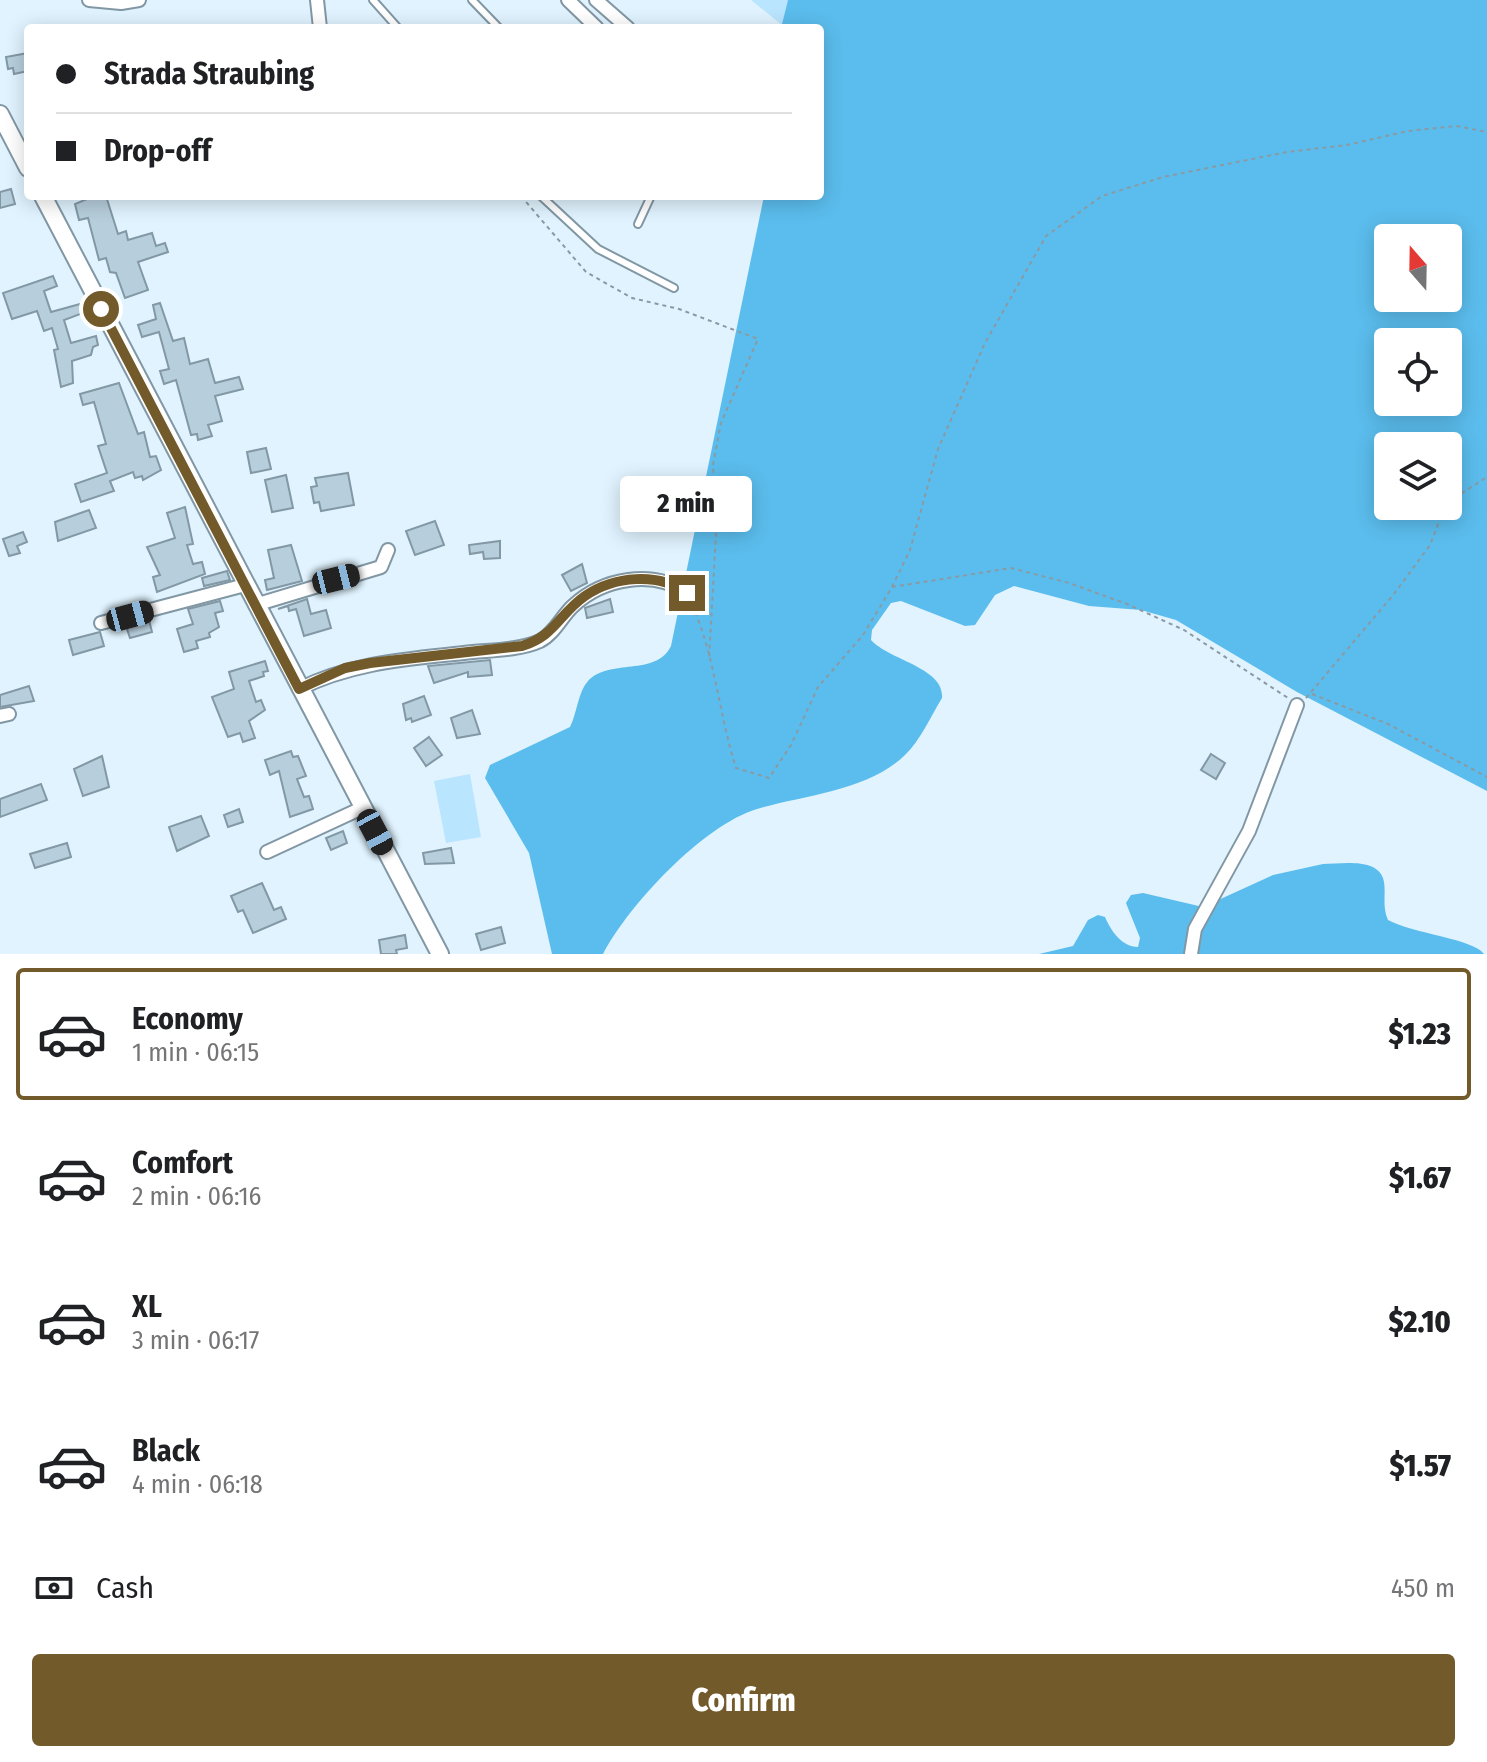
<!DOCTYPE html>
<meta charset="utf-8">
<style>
:root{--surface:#fff;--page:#f2f2f2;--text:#202124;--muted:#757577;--line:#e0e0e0;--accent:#725a2a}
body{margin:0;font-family:"Fira Sans Condensed",sans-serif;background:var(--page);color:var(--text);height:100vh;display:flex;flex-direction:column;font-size:30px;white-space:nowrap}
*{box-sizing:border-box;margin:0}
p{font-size:26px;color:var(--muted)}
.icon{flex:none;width:44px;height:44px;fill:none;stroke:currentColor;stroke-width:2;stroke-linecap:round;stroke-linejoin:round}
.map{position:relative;height:954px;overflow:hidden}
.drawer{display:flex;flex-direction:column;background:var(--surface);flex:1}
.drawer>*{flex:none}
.banner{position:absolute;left:24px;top:24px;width:800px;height:176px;border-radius:8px;box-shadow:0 4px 20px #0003;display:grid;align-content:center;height:176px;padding:0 32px;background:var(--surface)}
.needle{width:52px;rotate:340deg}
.buttons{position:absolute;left:1374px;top:224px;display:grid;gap:16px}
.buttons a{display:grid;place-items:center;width:88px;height:88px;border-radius:8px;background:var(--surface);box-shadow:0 4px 20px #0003;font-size:40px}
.end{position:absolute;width:36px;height:36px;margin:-18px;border:10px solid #725a2a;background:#fff;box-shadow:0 0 0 4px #fff}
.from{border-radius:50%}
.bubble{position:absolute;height:56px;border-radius:8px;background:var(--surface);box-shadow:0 4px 20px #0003;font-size:26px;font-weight:800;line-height:56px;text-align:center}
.car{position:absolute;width:24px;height:48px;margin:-24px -12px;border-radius:10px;box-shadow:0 0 6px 2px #0007;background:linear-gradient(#222 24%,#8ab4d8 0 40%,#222 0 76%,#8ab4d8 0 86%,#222 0)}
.banner b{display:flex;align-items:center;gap:28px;height:76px;font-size:30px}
.banner b+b{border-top:2px solid var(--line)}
.banner i{width:20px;height:20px;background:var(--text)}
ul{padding:14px 0 0;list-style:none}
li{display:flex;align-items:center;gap:24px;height:132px;margin:0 16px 12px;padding:0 16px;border:4px solid transparent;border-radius:8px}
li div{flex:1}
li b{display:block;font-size:30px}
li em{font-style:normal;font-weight:800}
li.selected{border-color:var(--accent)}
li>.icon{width:72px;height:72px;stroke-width:1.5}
.pay{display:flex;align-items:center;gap:20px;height:88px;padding:0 32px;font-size:30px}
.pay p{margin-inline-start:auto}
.primary-button{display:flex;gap:16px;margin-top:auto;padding:16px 32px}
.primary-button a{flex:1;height:92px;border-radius:8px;background:var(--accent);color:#fff;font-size:32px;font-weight:800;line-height:92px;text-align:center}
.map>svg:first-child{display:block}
</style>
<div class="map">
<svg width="1487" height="954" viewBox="0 0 1487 954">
<rect width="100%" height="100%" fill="#e0f3fe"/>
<g fill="#bae5fe">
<path d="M751,0H788L782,25Z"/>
<path d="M470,774L481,837L446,843L434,781Z"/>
</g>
<g fill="#5bbded" fill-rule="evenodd">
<path d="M788,0H1487V791L1297,692L1176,620L1141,610L1089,606L1014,586L995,595L975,625L965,626L901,601L891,603L872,630L871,640C889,660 945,668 942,698C931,716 920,741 905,755C868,791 804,795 757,809C703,825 628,906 603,954H552L529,853L485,778L490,765L570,727C577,713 578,692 588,681C609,658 656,677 671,646L764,196H820V28H781ZM1388,238H1448V298H1388ZM1388,342H1448V402H1388ZM1388,446H1448V506H1388Z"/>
<path d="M1323,864C1342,864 1380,857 1384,882C1386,895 1382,907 1388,920C1411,933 1474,939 1484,954H1039L1073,946L1088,920L1098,915L1105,917C1111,931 1122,947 1138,947L1140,938L1126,903L1131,895L1143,893L1203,907L1273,875Z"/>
</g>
<g fill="#b7cedc" stroke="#8298a5" stroke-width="2">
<path d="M28,53V71L14,74L13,68L8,69L6,57Z"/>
<path d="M11,189L15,204L0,208V192Z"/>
<path d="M94,196H106L118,234L126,231L128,240L152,233L156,246L165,243L168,252L138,262L148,290L125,298L116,273L110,272L106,258L99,260L88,218L79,220L75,204Z"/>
<path d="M53,276L57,286L44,291L51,312L80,304L83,313L64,320L71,343L96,336L98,345L93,347L91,355L72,361L73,383L61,387L54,350L58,349L52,328L44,331L37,311L12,319L3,293Z"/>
<path d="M160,303L173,341L184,338L190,364L208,359L215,383L239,377L243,389L215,396L222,421L208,425L212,436L198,440L197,434L191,435L176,380L164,384L160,371L169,369L159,332L142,337L138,325L156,319L153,305Z"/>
<path d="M119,383L138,434L144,432L150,457L156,456L161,470L143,480L142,476L135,478L133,472L110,481L114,491L81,502L75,484L107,473L98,446L106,444L94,402L83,405L80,394Z"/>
<path d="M266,448L271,469L251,473L247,452Z"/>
<path d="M348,473L354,505L321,511L319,502L314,503L311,487L317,486L315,478Z"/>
<path d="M286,475L293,508L272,512L265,480Z"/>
<path d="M185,507L193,544L187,545L193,564L202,562L205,574L157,592L153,577L160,575L147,547L175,538L167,513Z"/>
<path d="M89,510L96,528L58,541L55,522Z"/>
<path d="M435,521L444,545L415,555L406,531Z"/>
<path d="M23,532L27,542L17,546L20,553L9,556L3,539Z"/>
<path d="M500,541V558L484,559L483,552L470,554L469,545Z"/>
<path d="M291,545L302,581L267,590L265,580L274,578L268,550Z"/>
<path d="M582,564L587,583L571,591L562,575Z"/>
<path d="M227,571L230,580L204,586L202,578Z"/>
<path d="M307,599L311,614L326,610L331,628L304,636L296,609L289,611L288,606L278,609Z"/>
<path d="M610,599L613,612L587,618L585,608Z"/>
<path d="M220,601L223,611L215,613L219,627L209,633L210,637L196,641L198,648L184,652L177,629L193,624L188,609Z"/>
<path d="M149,620L152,632L130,638L126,626Z"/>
<path d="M100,632L104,646L73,655L69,640Z"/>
<path d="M490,660L492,675L468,677V672L434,683L428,666Z"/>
<path d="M265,661L268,671L263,672L264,676L249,681L256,702L261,700L265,710L249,721L255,738L243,742L240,733L228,737L212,697L234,689L229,672Z"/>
<path d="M29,686L34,701L0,707V695Z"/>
<path d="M424,696L431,715L412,722L411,718L406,720L403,704Z"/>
<path d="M472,710L480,734L457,738L451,718Z"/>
<path d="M429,737L442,755L426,766L414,748Z"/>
<path d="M291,751L293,757L298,756L306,776L297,779L304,797L309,796L313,809L290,817L279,771L270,775L265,760Z"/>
<path d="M1211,754L1225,763L1216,779L1201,770Z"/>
<path d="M102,756L109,787L83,796L74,769Z"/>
<path d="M41,784L47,800L0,817V799Z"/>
<path d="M239,809L243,822L228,827L224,815Z"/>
<path d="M201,816L209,836L177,851L169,827Z"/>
<path d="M343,831L347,843L331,850L326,838Z"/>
<path d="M67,843L71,857L35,868L30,854Z"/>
<path d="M451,848L454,863L425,864L423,853Z"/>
<path d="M262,883L274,910L281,907L286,919L253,933L243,910L238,912L231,896Z"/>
<path d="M501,927L505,943L481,950L476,934Z"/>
<path d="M405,935L407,948L396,950L397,954H381L379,940Z"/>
</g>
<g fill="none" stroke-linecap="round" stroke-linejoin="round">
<g stroke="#8197a4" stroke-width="10">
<g id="lane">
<path d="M373,0L398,28"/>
<path d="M472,0L499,28"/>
<path d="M541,196L598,249L674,288"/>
<path d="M638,224L651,196"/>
</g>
</g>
<g stroke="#8197a4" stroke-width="16">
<g id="street">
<path d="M89,0L121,3L139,0"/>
<path d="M317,0L320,28"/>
<path d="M568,0L597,28"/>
<path d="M596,0L628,28"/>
<path d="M255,605L381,567L388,550"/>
<path d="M101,623L245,585"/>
<path d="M299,689C355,661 412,659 473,652C494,650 520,650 540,641C554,634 562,616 573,606C603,578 653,569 687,593"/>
<path d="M0,716L9,714"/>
<path d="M267,852L362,808"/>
<path d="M1191,954L1195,929L1249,831L1297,705"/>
</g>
</g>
<g stroke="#8197a4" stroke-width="20">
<g id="secondary">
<path d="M0,114L28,168"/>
<path d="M43,196L440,954"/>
</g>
</g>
<g stroke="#8b9aa2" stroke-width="2" stroke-dasharray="4 4" stroke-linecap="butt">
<path d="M521,196L586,272L632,298L679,309L758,339L721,423L713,465L716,534L709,660"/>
<path d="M1448,502L1487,477"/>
<path d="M892,587L1011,568L1069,583L1127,604L1184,630L1288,698"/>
<path d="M692,605C715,655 719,715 736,768L769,778L791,745L818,687L863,635L892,587L910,550L938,449L985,343L1046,236L1102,196L1163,177L1287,152L1347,145L1408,131L1456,126L1487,132"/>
<path d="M1312,694L1388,724L1487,777"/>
<path d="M1306,698L1394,594L1430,545L1445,506"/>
</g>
<use href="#lane" stroke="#fff" stroke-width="6"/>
<use href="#street" stroke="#fff" stroke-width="12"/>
<use href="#secondary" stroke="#fff" stroke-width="16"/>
</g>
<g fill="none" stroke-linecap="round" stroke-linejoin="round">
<path stroke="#725a2a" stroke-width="10" d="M101,309L299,689L345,668L370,663L522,646C555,636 559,614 585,596C614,576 658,572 687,593"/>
</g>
</svg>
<div class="buttons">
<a><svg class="needle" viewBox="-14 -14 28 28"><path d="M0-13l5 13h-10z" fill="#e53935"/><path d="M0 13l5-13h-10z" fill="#757577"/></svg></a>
<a><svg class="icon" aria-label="locate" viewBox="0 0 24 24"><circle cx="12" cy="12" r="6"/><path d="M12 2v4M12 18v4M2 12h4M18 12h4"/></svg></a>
<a><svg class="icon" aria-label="layers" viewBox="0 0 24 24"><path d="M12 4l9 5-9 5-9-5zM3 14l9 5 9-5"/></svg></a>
</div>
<i class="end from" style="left:101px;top:309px"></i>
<i class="end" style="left:687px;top:593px"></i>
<div class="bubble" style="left:620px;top:476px;width:132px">2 min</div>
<i class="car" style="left:336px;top:579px;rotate:76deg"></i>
<i class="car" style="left:130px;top:616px;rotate:75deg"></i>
<i class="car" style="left:375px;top:832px;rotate:152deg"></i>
<div class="banner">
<b><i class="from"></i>Strada Straubing</b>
<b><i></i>Drop-off</b>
</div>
</div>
<section class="drawer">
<ul>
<li class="selected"><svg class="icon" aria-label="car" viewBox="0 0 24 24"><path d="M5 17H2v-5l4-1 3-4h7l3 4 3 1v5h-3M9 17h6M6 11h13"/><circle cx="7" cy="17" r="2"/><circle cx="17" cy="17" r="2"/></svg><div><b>Economy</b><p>1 min · 06:15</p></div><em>$1.23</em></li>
<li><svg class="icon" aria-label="car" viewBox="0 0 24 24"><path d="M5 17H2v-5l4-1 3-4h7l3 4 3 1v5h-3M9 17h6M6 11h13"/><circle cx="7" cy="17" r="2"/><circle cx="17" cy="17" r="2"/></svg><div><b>Comfort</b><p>2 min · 06:16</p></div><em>$1.67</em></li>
<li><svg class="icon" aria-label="car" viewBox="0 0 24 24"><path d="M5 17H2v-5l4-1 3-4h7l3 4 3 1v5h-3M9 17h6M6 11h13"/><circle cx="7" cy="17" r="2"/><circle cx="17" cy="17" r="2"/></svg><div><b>XL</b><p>3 min · 06:17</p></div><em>$2.10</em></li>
<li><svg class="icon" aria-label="car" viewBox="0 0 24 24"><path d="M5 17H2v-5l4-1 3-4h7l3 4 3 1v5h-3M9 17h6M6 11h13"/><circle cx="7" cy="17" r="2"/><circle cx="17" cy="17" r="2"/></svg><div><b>Black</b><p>4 min · 06:18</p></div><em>$1.57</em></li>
</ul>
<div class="pay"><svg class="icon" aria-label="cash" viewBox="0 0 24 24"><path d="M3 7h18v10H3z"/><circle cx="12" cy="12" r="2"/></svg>Cash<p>450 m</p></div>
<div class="primary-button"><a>Confirm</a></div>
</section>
